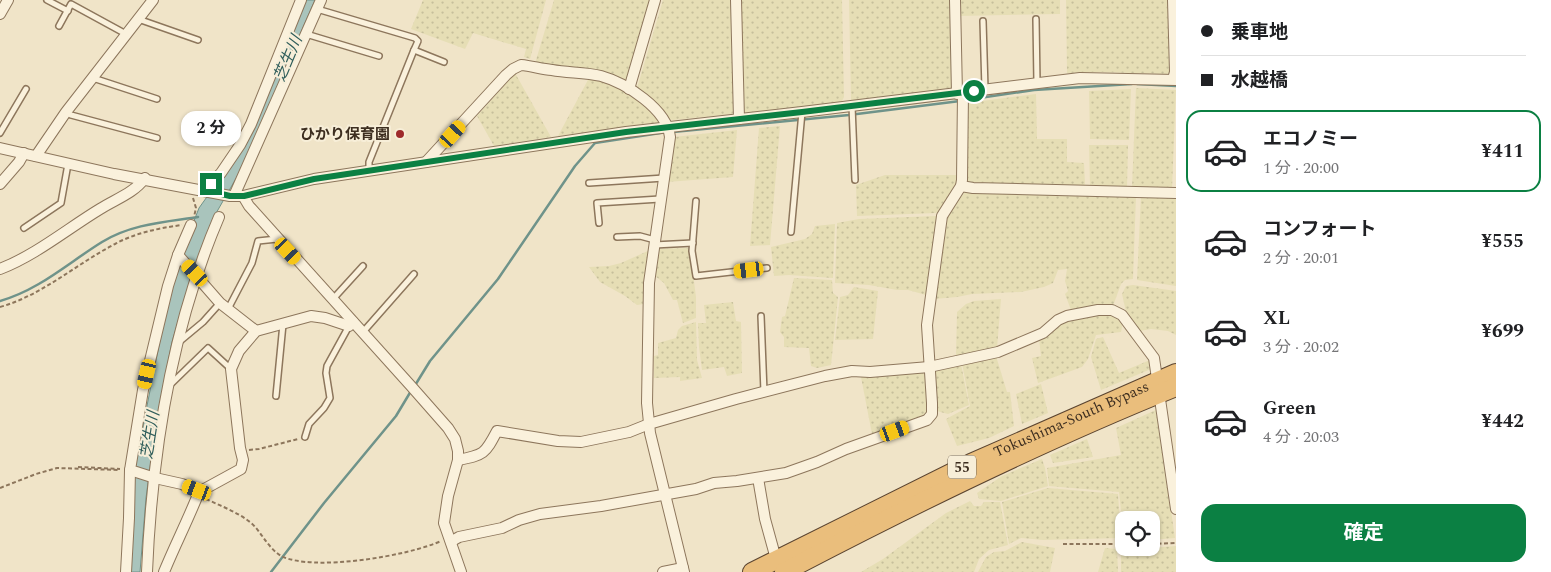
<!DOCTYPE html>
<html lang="ja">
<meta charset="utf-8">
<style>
:root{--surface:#fff;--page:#f6f6f6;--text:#202124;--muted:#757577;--line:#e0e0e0;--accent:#0b8043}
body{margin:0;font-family:Spectral,"Noto Sans JP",serif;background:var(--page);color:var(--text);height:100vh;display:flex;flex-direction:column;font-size:19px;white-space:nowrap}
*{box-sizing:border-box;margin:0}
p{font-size:16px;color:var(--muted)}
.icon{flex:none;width:28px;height:28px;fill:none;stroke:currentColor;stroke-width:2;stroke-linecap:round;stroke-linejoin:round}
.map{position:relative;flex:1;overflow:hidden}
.sheet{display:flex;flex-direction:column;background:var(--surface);width:375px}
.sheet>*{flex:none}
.hud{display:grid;align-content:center;height:110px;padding:0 25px;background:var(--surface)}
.controls{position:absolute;left:1115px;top:511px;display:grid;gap:10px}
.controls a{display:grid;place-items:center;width:45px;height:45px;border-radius:10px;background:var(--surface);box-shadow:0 1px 4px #0004;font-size:25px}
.end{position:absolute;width:22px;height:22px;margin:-11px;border:6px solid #0b8043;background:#fff;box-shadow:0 0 0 2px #fff}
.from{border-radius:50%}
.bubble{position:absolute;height:35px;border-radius:15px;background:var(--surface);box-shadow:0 1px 4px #0004;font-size:16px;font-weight:700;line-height:35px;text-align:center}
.car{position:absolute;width:15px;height:30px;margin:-15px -8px;border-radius:6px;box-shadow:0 0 4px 1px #0007;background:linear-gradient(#f5c518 24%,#345 0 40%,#f5c518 0 76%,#345 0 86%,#f5c518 0)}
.hud b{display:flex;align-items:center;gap:18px;height:48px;font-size:19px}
.hud b+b{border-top:1px solid var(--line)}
.hud i{width:12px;height:12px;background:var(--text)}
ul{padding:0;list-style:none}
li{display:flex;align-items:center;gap:15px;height:82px;margin:0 10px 8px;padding:0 15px;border:2px solid transparent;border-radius:15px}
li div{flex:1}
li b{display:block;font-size:19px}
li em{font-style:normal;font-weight:700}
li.selected{border-color:var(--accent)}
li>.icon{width:45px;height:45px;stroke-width:1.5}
.button{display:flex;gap:10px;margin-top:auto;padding:10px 25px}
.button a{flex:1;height:58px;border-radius:15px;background:var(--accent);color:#fff;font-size:20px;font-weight:700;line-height:58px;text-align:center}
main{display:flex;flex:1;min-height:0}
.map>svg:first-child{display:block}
</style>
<main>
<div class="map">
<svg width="1176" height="572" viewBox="0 0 1176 572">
<defs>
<pattern id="farmland-dots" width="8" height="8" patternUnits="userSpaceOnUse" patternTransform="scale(1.25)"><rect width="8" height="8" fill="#e6deb5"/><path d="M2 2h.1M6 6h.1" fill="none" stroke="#c6bf9b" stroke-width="1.8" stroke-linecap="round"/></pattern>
</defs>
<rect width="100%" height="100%" fill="#f0e4c8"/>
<g fill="url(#farmland-dots)">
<path d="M423,0H546L530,59L524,57L526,49L473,33L465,49L411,29Z"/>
<path d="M554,0H651L628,81L625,82L537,64L536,60Z"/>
<path d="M663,0H732L735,110L732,114L673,120L668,119L639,92L637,88Z"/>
<path d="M739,0H842L844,97L841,103L744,113L741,108Z"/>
<path d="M849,0H950L952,88L944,92L854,101L851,100Z"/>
<path d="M957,0H1060V14L958,16Z"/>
<path d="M1066,0H1170L1172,71L1167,74L1100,72L1067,73Z"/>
<path d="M515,73L551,137L494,146L477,116Z"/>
<path d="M589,78L616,85L648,107L659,120L658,123L558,136Z"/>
<path d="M1136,88L1176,90L1172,189L1132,188Z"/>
<path d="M1131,89L1129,140L1090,139L1089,91Z"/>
<path d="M1036,94L1037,139H1067V162L1084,163L1085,184L1082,186L976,184L967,182L965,178L967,103Z"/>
<path d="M780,126L770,245L750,246L759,128Z"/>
<path d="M737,130L733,177L667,182L674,137Z"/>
<path d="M1089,145H1128L1127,187L1090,186Z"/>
<path d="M885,175H959L957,181L940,210L936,213L857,216L856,185Z"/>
<path d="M966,191L1136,196L1133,279L1125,280L1121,284L1113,306L1071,310L1065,294L1068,291L1065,281L1067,269L1058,270L1053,283L1044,287L1021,292L972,294L957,297L934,299L944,222L957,197H961Z"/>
<path d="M1141,196L1176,197V286L1137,280Z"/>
<path d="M936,216L937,220L926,295L908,290H897L869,285L835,283L837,223L859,219Z"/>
<path d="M835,224L833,278L789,275L774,276L771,247L805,239L812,234L815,226Z"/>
<path d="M687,248L690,250L696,297V318L683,323L677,300H673L664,283L655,276L658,249Z"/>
<path d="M650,250L644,304L637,305L625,296L600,282L589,267L609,266L621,263Z"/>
<path d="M794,278L832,280L833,293L838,297L831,365L817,368L811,366L809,348L784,347V337L780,332L782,317L785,316Z"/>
<path d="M1133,285L1176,291V335L1168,331L1151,329L1140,331L1126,312L1122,294L1126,286Z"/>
<path d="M854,287L878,291L873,339L835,340L840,297L848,295Z"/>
<path d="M1001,299L997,348L959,357L956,355L957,312L966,304L974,301Z"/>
<path d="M733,302L736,321L741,322L742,373L727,376L724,367L702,370L699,347L698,323H706L704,305Z"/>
<path d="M1088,314H1116L1123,322L1121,332L1096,335L1088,359L1082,367L1038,383L1032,358L1041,356L1039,339L1060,322Z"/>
<path d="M696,322L697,360L702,378L680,381V377L654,378V356L658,355V343L676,338L678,330L682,326Z"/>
<path d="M1103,337L1119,373L1150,360L1151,369L1101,390L1091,357L1096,339Z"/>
<path d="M996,356L1007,392H1010L1014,426L989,438L957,446L946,419L970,406L962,363Z"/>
<path d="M961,364L969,405L948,414L937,411L933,370Z"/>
<path d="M925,371L930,408L926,415L872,434L861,377L863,373Z"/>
<path d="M1041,384L1048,413L1022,424L1016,394Z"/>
<path d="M1158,409L1162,449L1175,538L1151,540V520H1124V539L1119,492L1049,486L1047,468L1121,455L1116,428Z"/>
<path d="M1087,439L1093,457L1053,463L1050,455Z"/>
<path d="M1042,459L1045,468L1048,486L1001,501L979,499L977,493L1002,476Z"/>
<path d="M1048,488L1118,494L1121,538L1043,540L1021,538L1009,544L1002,502Z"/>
<path d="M970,501L974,506H981L984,502H1000L1008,545L989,550L979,559L974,572H861L883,559L946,513Z"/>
<path d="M1022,542L1055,548L1050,572H978L986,557L994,552L1005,551Z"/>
<path d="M1176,546V572H1121V547L1150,548Z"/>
<path d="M1105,548L1117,549L1118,572H1098Z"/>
</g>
<path fill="#a9c4bc" stroke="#6f938a" d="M304,0H315L242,168L215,215L187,291L172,342L151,448L152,453L146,498L140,572H128L134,453L140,441L168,300L183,249L199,208L219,180Z"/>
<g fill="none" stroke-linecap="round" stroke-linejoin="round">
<g stroke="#6f938a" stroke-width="2.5">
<path d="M1137,84L1176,86"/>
<path d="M966,100L1034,90L1132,84"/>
<path d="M673,132L849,115L960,101"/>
<path d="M0,301C39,290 68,263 102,242C131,224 165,222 198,217"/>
<path d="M414,387L430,361L498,279L575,166L595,143L667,132"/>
<path d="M271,572L324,503L396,416L411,391"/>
</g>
<g stroke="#8d765c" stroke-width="8">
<g id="service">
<path d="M47,0L68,11"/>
<path d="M317,9L415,38L418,41L414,50L444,62"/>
<path d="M138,19L198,40"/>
<path d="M1036,19L1037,83"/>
<path d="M983,21L985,89"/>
<path d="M59,26L71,4L126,34"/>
<path d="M306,34L379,56"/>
<path d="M93,77L96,79L157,99"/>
<path d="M852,106L855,180"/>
<path d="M66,112L71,115L157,138"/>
<path d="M0,133L26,89"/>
<path d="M369,171V162L414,50"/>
<path d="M589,183L664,178"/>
<path d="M696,201L692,251L696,276L767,268"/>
<path d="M599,223L597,203L660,199"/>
<path d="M24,228L61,203L68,164"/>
<path d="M791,232L802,112"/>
<path d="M617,237L640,236L655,240"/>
<path d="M654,245L693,243"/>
<path d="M333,299L363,266"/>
<path d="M228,309L252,263L258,241L277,239"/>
<path d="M761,316L764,392"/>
<path d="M363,332L414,274"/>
<path d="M179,342L203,322L220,303"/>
<path d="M168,384L172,383L208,348L231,369"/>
<path d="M276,396L283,324"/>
<path d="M305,437L309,424L324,408L330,398L326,373L327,366L349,326"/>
</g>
</g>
<g stroke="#8d765c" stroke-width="12">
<g id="minor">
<path d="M736,0L739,119"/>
<path d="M955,0L957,94"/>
<path d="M0,14L8,0"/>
<path d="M1173,79L1175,72L1173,0"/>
<path d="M629,89L655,0"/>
<path d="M0,148L114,174L230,196H243L314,179L626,132L802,112L1080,78L1176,80"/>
<path d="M36,156L66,112L153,0"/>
<path d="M426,162L506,75L513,69L521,65C532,66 541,69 552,70C568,73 585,72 601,76C626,83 667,109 670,137L649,283L647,403L650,433L684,572"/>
<path d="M0,184L19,162L24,153"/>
<path d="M961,186L973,188L1176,193"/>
<path d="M205,190L221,173L240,145L251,124L301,0"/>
<path d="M234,196L321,0"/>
<path d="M243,196L249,206L411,386L448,428L455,439L458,451V460L448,496L444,523L461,572"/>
<path d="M178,255L191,225"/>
<path d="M0,269C36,255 67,229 100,209C116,199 134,193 145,178"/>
<path d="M458,460C484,455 485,454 497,431L558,441L581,442L629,432L649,424L736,399L825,376L852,371L870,372L929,367L998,352L1043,333L1058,320L1067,316L1098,310H1112L1122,315L1154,358L1176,509"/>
<path d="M758,478L765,519L776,559"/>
<path d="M199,492L182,484L155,478L130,470L143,390L168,286L178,255L220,303L256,331"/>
<path d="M452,541L459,537L502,528L519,520L540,514L601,506L696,489L714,483L737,481L786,473L817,462L846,449L927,420L932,414V403L927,325L942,216L961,186L962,180L963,93"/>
<path d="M126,572L129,518L130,470"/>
<path d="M147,572C152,451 171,329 219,217"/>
<path d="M164,572C175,545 188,520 199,492L241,469L243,460L240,448L231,369L239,351L256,331L311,316L325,318L349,326L353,322"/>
<path d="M663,572L683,568"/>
</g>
</g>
<g stroke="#5b4430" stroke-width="20">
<g id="trunk">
<path id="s1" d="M752,572L971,463L1176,373"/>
<path d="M784,572C912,505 1042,441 1176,387"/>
</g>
</g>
<g stroke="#8d765c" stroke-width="2" stroke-dasharray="4 2.5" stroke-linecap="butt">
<path d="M193,198L196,208L194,217"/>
<path d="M0,307C43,295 76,264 115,244C135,233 159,228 182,225"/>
<path d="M249,450L259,449L298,439"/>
<path d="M78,467L120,469"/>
<path d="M0,488L36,474L57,468L120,470"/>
<path d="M206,499C221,506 237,512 250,522C262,532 266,546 281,556C313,572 408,556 441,541"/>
<path d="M1063,544H1124"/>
<path d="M1151,544L1176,543"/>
</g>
<use href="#service" stroke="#faf1dc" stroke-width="5"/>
<use href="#minor" stroke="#faf1dc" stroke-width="10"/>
<use href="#trunk" stroke="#eabe7c" stroke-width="18"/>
</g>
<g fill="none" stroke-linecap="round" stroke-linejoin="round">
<path stroke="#0b8043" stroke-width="6" d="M211,184L205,190L230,196H244L314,179L626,132L802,112L974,91"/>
</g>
<circle fill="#9e2a2b" stroke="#f7eed8" stroke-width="2" cx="400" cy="134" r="5"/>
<g text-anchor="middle" stroke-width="4" stroke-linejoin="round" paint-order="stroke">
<rect fill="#f7eed8" stroke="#756857" stroke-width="1" x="948" y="455.5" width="28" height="23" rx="4"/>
<g font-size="14" font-weight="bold" fill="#3d2e20">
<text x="962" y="472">55</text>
</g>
<g font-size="15" font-weight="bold" fill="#3d2e20" stroke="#f7eed8" text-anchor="end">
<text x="390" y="139">ひかり保育園</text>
</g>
<g font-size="15" fill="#3d2e20" stroke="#f7eed8">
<text dy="5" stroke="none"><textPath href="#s1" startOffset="354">Tokushima-South Bypass</textPath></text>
</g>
<g font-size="16" font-style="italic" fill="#2f5d5a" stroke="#f7eed8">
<text transform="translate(287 58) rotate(-67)" y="6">芝生川</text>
<text transform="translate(149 435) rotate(-81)" y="6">芝生川</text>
</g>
</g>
</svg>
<div class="controls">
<a><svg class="icon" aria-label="locate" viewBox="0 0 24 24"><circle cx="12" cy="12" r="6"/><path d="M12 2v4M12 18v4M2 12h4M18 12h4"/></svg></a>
</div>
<i class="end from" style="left:974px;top:91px"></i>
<i class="end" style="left:211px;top:184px"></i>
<div class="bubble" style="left:181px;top:111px;width:60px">2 分</div>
<i class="car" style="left:453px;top:134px;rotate:42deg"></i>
<i class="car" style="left:288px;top:251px;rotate:137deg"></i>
<i class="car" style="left:749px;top:270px;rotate:263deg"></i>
<i class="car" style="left:195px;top:273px;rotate:317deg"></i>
<i class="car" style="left:147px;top:374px;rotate:193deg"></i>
<i class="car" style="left:895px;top:431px;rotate:70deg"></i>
<i class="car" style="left:197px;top:490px;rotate:291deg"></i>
</div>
<section class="sheet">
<div class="hud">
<b><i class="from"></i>乗車地</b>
<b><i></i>水越橋</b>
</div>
<ul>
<li class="selected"><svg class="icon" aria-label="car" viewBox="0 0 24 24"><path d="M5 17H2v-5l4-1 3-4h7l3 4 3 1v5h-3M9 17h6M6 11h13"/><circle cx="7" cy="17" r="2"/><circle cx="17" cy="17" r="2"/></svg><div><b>エコノミー</b><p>1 分 · 20:00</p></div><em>¥411</em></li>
<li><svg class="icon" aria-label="car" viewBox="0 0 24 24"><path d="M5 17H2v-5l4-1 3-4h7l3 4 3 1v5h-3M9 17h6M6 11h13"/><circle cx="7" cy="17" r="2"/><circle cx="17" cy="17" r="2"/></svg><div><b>コンフォート</b><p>2 分 · 20:01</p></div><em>¥555</em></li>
<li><svg class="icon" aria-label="car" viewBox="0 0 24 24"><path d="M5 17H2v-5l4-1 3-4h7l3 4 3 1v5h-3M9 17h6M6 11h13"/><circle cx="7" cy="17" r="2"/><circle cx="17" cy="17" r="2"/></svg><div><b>XL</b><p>3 分 · 20:02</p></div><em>¥699</em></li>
<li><svg class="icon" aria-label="car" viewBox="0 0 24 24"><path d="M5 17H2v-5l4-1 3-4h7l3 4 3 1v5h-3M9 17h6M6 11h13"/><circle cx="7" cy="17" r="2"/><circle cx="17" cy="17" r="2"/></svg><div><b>Green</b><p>4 分 · 20:03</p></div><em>¥442</em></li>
</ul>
<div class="button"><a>確定</a></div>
</section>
</main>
